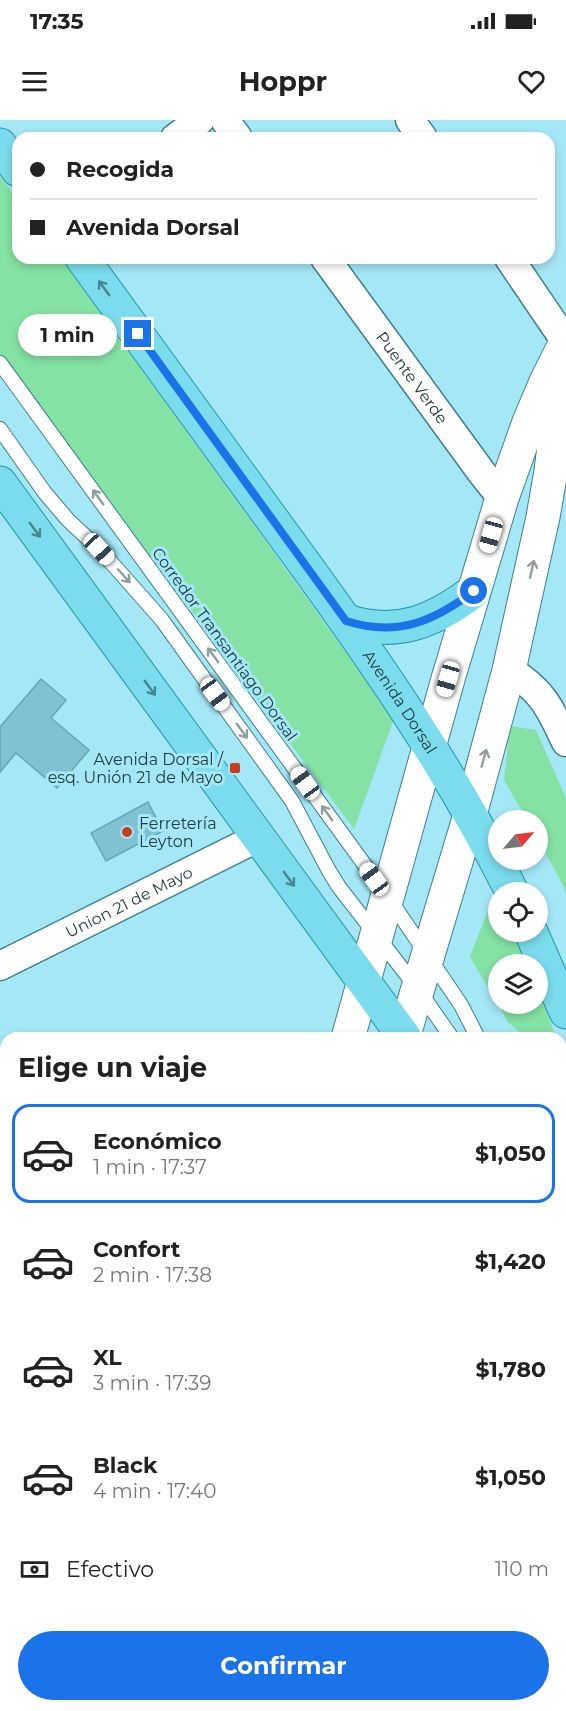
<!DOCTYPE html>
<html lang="es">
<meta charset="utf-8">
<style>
:root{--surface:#fff;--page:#f6f6f6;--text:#222;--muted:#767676;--line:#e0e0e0;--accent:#1a73e8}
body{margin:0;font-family:Montserrat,sans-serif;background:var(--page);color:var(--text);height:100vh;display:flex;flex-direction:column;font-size:22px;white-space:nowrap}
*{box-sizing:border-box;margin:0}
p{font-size:20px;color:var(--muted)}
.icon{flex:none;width:33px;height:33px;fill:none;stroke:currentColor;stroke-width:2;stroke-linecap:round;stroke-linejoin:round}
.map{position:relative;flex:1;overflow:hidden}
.drawer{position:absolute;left:0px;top:912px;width:567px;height:680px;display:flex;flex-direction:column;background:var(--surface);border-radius:18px 18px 0 0;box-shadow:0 3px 9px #0003}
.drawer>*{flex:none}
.guide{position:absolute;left:12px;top:12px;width:543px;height:132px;border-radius:18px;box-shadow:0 3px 9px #0003;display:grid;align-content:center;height:132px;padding:0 18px;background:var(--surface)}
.needle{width:39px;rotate:62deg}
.buttons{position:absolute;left:488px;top:690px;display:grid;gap:12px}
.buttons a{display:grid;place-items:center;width:60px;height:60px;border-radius:50%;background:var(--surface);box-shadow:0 3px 9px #0003;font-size:30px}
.end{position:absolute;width:27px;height:27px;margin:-14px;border:8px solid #1a73e8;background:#fff;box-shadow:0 0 0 3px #fff}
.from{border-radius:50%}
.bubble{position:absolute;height:42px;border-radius:21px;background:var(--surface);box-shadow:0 3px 9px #0003;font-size:20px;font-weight:700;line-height:42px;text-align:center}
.car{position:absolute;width:18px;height:36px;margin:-18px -9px;border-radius:8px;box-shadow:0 0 4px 2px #0007;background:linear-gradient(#fff 24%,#345 0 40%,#fff 0 76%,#345 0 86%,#fff 0)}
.guide b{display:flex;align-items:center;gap:21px;height:57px;font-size:22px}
.guide b+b{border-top:2px solid var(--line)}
.guide i{width:15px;height:15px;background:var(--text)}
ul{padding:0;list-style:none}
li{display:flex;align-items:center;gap:18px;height:99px;margin:0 12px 9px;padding:0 6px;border:3px solid transparent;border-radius:18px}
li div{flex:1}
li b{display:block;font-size:22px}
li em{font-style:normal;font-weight:700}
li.active{border-color:var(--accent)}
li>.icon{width:54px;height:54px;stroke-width:1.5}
h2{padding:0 18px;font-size:27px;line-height:72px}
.pay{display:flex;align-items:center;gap:15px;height:66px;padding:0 18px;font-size:22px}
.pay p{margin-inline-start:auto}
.primary-button{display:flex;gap:12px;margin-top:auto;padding:12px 18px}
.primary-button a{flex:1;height:69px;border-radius:36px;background:var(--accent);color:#fff;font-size:24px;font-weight:700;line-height:69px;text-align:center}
.status{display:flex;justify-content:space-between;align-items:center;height:42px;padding:0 30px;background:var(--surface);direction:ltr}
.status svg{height:16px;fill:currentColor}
header{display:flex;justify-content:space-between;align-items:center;height:78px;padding:0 18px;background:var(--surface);font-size:27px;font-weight:700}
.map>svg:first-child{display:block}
</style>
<div class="status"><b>17:35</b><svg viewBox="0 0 49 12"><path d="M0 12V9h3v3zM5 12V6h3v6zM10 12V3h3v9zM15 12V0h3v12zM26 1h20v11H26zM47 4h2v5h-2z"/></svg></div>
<header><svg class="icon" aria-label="menu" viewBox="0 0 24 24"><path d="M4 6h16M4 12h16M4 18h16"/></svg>Hoppr<svg class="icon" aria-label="heart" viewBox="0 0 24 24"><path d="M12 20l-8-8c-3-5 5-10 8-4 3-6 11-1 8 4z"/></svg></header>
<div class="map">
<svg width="566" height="1591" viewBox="0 0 566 1591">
<rect width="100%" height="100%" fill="#a4e7f7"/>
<g fill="#84e2a4">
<path d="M0,56L18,80V138H61L394,599L354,709L0,235Z"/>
<path d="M510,606L536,610L566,678V774L562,763L537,718V700H527L504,660Z"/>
<path d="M494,775L498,783V812H512L529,844H498V884H537V864L556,918H526L508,902L470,837Z"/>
<path d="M561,1366L566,1384V1591H535L534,1586H561Z"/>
</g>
<g fill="#80c2d2" stroke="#65a6b5" stroke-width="1.5">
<path d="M41,559L66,580L51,598L89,630L57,668L16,633L0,652V607Z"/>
<path d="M148,682L163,711L106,741L91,713Z"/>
</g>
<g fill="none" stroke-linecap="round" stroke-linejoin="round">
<g stroke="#3e7f8e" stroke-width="16">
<g id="lane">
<path d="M0,243L388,777L461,885L478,918"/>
<path d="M0,309L45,373L68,400L99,429L125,458L162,500L292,681L329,751L339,767L417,868L452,918"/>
<path d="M561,1078L566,1089"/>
<path d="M561,1113L566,1125"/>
<path d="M524,1586L526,1591"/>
</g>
</g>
<g stroke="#3e7f8e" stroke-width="31">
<g id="street">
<path d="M225,0L238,18"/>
<path d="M410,0L423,18"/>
<path d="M175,18L200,0"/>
<path id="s1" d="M325,138L482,353L502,378"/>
<path d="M509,138L566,222"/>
<path d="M509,550C543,571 550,588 566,622"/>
<path id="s2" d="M0,846L259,717"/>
<path d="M0,1132L6,1128"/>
<path d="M0,1404L6,1402"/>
<path d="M163,1586L165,1591"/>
</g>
</g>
<g stroke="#3e7f8e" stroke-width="35">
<g id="secondary">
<path d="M348,918L448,559L502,378L529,302L546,262L566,222"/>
<path d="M403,918L470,695L509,550L543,397L551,351L564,245"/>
<path d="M199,1591L200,1586"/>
</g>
</g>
<g stroke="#2294a9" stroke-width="35">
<g id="primary">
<path d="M0,25L18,50"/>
<path id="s3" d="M82,138C147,227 212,317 277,406C363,523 447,642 512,772"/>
<path d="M0,363L405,918"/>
<path d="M346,501C397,517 433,502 474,471"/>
<path d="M531,812L566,892"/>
<path d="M561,1275L566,1292"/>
</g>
</g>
<use href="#lane" stroke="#fff" stroke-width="14"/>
<use href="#street" stroke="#fff" stroke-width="28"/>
<use href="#secondary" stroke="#fff" stroke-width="33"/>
<use href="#primary" stroke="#7adcec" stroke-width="33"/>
</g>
<defs><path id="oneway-shaft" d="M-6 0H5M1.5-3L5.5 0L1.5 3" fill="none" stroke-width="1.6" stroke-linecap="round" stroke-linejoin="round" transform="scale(1.5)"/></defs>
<g stroke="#49848f">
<use href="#oneway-shaft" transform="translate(104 168) rotate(-126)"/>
<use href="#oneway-shaft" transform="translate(35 410) rotate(54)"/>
<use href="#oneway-shaft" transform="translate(150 568) rotate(54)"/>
<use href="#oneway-shaft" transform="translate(289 759) rotate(54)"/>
</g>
<g stroke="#909ea1">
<use href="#oneway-shaft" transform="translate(98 377) rotate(-126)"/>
<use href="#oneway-shaft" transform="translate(532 449) rotate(-77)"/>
<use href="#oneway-shaft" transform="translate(124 456) rotate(48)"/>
<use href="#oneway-shaft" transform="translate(213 535) rotate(-126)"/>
<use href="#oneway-shaft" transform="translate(242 611) rotate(54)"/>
<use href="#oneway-shaft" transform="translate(484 638) rotate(-74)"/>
<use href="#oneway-shaft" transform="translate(327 693) rotate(-126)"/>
</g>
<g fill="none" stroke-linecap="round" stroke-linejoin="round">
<path stroke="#1a73e8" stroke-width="8" d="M138,214L346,501C397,517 433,502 474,471"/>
</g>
<g fill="#c73d1e" stroke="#a4e7f7" stroke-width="2">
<rect x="229" y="642" width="12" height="12" rx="3"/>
<circle cx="127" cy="712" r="6"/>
</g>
<g text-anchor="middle" stroke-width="6" stroke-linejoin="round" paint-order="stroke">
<g font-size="16" fill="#213c43" stroke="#a4e7f7">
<text dy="6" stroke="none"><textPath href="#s1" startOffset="148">Puente Verde</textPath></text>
<text transform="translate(225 524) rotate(54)" y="6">Corredor Transantiago Dorsal</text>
<text dy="6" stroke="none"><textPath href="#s3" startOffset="546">Avenida Dorsal</textPath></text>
<text dy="6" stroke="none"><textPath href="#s2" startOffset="144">Union 21 de Mayo</textPath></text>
</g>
<g font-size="16" fill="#213c43" stroke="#a4e7f7" text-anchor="end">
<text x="223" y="645">Avenida Dorsal /<tspan x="223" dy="18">esq. Unión 21 de Mayo</tspan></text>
<text x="139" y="709" text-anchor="start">Ferretería<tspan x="139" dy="18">Leyton</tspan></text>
</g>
</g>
</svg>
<div class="buttons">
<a><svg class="needle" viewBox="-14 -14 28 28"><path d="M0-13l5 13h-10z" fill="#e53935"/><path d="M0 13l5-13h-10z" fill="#767676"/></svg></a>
<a><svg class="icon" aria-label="locate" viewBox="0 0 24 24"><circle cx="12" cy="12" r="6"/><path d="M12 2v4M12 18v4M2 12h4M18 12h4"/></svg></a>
<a><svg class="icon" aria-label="layers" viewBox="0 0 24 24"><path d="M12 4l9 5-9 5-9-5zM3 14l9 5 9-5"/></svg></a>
</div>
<i class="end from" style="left:474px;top:471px"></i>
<i class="end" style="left:138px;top:214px"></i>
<div class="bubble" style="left:18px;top:194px;width:99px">1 min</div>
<i class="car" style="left:491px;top:415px;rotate:196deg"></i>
<i class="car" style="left:99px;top:429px;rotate:137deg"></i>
<i class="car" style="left:448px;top:559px;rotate:196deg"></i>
<i class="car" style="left:215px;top:574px;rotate:144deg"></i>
<i class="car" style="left:305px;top:663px;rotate:324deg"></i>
<i class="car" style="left:374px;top:759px;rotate:324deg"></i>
<div class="guide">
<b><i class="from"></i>Recogida</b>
<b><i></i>Avenida Dorsal</b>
</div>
<section class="drawer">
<h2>Elige un viaje</h2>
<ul>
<li class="active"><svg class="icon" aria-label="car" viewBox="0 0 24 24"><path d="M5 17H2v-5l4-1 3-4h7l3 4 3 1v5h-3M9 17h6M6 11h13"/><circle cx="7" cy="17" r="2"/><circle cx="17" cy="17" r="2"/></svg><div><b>Económico</b><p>1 min · 17:37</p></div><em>$1,050</em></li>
<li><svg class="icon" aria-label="car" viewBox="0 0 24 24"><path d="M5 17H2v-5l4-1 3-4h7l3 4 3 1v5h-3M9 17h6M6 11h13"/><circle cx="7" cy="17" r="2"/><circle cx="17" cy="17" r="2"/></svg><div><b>Confort</b><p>2 min · 17:38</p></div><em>$1,420</em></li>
<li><svg class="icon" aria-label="car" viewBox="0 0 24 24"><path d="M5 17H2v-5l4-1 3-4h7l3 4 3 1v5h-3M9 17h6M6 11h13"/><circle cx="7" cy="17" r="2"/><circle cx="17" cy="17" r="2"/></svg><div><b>XL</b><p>3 min · 17:39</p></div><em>$1,780</em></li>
<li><svg class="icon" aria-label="car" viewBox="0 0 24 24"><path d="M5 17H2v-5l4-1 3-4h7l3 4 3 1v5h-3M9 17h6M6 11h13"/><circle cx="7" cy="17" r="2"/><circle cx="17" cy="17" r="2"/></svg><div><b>Black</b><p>4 min · 17:40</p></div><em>$1,050</em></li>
</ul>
<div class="pay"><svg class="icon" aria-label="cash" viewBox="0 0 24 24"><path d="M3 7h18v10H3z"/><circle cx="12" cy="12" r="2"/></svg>Efectivo<p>110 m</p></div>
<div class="primary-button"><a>Confirmar</a></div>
</section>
</div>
